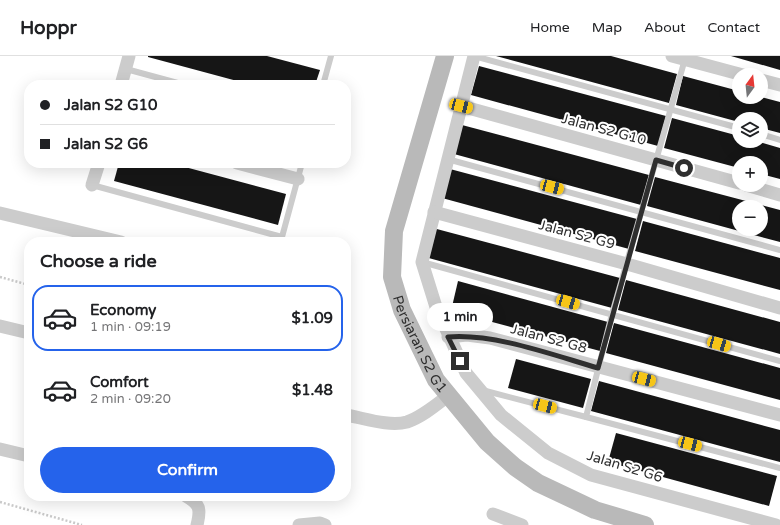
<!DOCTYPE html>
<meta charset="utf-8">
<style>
:root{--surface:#fff;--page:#f6f6f6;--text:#202124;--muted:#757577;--line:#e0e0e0;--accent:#2563eb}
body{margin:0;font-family:"Varela Round",sans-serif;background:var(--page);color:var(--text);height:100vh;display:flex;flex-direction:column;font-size:15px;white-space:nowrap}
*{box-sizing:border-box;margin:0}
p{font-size:13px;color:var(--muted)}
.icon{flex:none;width:22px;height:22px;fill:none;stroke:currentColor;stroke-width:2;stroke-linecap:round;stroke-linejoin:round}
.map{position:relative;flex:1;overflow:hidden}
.side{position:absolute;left:24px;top:181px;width:327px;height:264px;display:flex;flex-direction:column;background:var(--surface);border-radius:16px;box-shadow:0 4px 16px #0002}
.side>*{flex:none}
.hud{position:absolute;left:24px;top:24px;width:327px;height:88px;border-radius:16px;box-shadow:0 4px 16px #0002;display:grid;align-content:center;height:88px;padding:0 16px;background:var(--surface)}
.needle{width:26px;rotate:15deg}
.buttons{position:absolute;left:732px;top:12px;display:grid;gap:8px}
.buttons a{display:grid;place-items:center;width:36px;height:36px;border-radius:50%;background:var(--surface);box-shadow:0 4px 16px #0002;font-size:20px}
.end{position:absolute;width:18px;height:18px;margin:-9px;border:5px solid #2f2f2f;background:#fff;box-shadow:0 0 0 2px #fff}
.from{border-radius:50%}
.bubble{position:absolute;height:28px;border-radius:14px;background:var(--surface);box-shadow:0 4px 16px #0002;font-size:13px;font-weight:700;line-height:28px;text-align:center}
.car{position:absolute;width:12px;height:24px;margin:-12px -6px;border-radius:5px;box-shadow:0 0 3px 1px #0007;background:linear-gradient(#f5c518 24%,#345 0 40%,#f5c518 0 76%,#345 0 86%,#f5c518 0)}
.hud b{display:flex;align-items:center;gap:14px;height:38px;font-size:15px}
.hud b+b{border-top:1px solid var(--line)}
.hud i{width:10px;height:10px;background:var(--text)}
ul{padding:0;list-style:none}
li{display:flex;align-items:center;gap:12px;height:66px;margin:0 8px 6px;padding:0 8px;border:2px solid transparent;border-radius:16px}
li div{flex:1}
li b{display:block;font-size:15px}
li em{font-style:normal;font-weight:700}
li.on{border-color:var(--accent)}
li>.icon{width:36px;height:36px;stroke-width:1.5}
h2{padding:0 16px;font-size:18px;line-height:48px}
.button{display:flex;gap:8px;margin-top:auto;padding:8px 16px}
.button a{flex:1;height:46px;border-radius:24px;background:var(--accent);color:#fff;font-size:16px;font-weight:700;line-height:46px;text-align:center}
header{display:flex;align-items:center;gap:24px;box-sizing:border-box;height:56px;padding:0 20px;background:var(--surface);border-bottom:1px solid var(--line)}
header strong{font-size:19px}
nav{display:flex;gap:22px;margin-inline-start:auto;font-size:14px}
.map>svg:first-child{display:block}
</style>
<header>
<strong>Hoppr</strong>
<nav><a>Home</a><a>Map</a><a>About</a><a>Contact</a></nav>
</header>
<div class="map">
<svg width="780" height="469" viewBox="0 0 780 469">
<rect width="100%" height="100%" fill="#fff"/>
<g fill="#161616" fill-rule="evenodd">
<path d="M148,0H267L320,14L315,29H252L148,1Z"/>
<path d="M496,0H611L677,18L669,47Z"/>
<path d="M731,0H780V14Z"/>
<path d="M479,10L666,60L658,90L471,39Z"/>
<path d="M683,20L739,35V41H761L780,46V77L761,72V63H739V66L676,49Z"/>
<path d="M672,62L739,80V85H756L780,92V123L761,118V107H739V112L664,92Z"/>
<path d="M462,69L649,119L641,149L454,98Z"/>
<path d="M119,107H170L286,138L278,169L114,125Z"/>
<path d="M450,113L637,163L629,193L442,142Z"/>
<path d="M655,121L780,154V186L647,150ZM739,151H761V173H739Z"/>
<path d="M643,165L780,202V234L635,195Z"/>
<path d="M433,172L620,222L612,252L425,201Z"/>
<path d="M626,224L780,266V298L618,254Z"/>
<path d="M458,225L608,266L600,295L451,255Z"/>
<path d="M614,267L780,312V344L606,297Z"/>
<path d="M516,303L591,323L583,352L508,332Z"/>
<path d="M599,325L780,374V406L591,355Z"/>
<path d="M616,377L777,420L769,450L608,406Z"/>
</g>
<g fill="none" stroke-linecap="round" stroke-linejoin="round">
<g stroke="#c9c9c9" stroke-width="2.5" stroke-dasharray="2 2" stroke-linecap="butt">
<path d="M0,221L29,229"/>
<path d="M0,446L82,469"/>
</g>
<g stroke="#ccc" stroke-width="6">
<path d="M474,0L739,72"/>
<path d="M126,13L185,29"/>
<path d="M323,29L331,0"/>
<path d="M761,78L780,84"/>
<path d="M447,103L780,194"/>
<path d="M92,129L282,181L302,107"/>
<path d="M422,206L780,305"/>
<path d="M482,334L586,361L612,258L685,3"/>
<path d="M586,361L780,412"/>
</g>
<g stroke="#ccc" stroke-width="13">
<path d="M474,0L422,206L436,251L466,317L501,359L548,397L591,419L776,469"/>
<path d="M672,0L743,19"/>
<path d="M761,24L780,29"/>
<path d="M121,29L129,0"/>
<path d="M461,50L739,127"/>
<path d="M237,107L298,123"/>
<path d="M92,129L99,107"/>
<path d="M746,129L780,139"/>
<path d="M434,156L627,208L780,252"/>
<path d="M0,157L121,186"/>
<path d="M0,270L29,277"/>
<path d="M448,281L467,279L490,282L780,359"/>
<path d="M346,359C364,362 389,371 407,366C422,361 436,349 449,339"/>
<path d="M0,393L29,400"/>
<path d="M186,440C200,448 201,453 197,469"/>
<path d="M493,458L522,469"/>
<path d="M299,469L320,467L325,469"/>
</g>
<path stroke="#b9b9b9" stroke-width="18" id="s1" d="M445,0L394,175L392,221L402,254L436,324L487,386L515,411L538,427L595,454L645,469"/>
</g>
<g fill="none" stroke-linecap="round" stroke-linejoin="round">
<path stroke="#2f2f2f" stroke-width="5" d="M460,305L448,281C494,277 553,299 598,312L656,104L684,112"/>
</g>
<g text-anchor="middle" stroke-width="4" stroke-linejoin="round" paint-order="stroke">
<g font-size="14" fill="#2f2f2f" stroke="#fff">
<text transform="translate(604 73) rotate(15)" y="5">Jalan S2 G10</text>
<text transform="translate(577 178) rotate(15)" y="5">Jalan S2 G9</text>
<text transform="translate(549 282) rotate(15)" y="5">Jalan S2 G8</text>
<text dy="5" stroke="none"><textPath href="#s1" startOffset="301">Persiaran S2 G1</textPath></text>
<text transform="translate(625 410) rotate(17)" y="5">Jalan S2 G6</text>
</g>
</g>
</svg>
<div class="buttons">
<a><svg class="needle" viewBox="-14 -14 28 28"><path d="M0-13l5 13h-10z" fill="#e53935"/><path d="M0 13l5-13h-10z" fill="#757577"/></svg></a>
<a><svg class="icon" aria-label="layers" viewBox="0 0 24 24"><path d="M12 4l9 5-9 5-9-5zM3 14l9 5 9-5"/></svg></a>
<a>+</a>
<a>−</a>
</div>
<i class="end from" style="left:684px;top:112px"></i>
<i class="end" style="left:460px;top:305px"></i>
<div class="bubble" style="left:427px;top:247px;width:66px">1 min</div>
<i class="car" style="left:461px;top:50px;rotate:105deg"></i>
<i class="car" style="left:552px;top:131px;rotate:105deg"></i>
<i class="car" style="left:568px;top:246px;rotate:106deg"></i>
<i class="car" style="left:719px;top:288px;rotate:106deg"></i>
<i class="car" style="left:644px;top:323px;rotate:105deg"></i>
<i class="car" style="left:545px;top:350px;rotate:105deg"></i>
<i class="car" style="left:690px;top:388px;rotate:105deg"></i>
<div class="hud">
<b><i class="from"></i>Jalan S2 G10</b>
<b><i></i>Jalan S2 G6</b>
</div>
<section class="side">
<h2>Choose a ride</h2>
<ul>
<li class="on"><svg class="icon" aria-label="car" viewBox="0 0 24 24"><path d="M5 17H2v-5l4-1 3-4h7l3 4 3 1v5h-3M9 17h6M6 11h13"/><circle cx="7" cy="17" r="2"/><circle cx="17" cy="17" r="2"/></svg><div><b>Economy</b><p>1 min · 09:19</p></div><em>$1.09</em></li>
<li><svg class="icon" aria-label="car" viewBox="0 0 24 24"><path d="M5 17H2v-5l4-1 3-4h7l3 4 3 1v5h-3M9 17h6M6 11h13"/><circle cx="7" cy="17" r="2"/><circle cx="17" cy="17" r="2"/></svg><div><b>Comfort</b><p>2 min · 09:20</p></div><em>$1.48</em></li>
</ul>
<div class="button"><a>Confirm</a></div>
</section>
</div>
